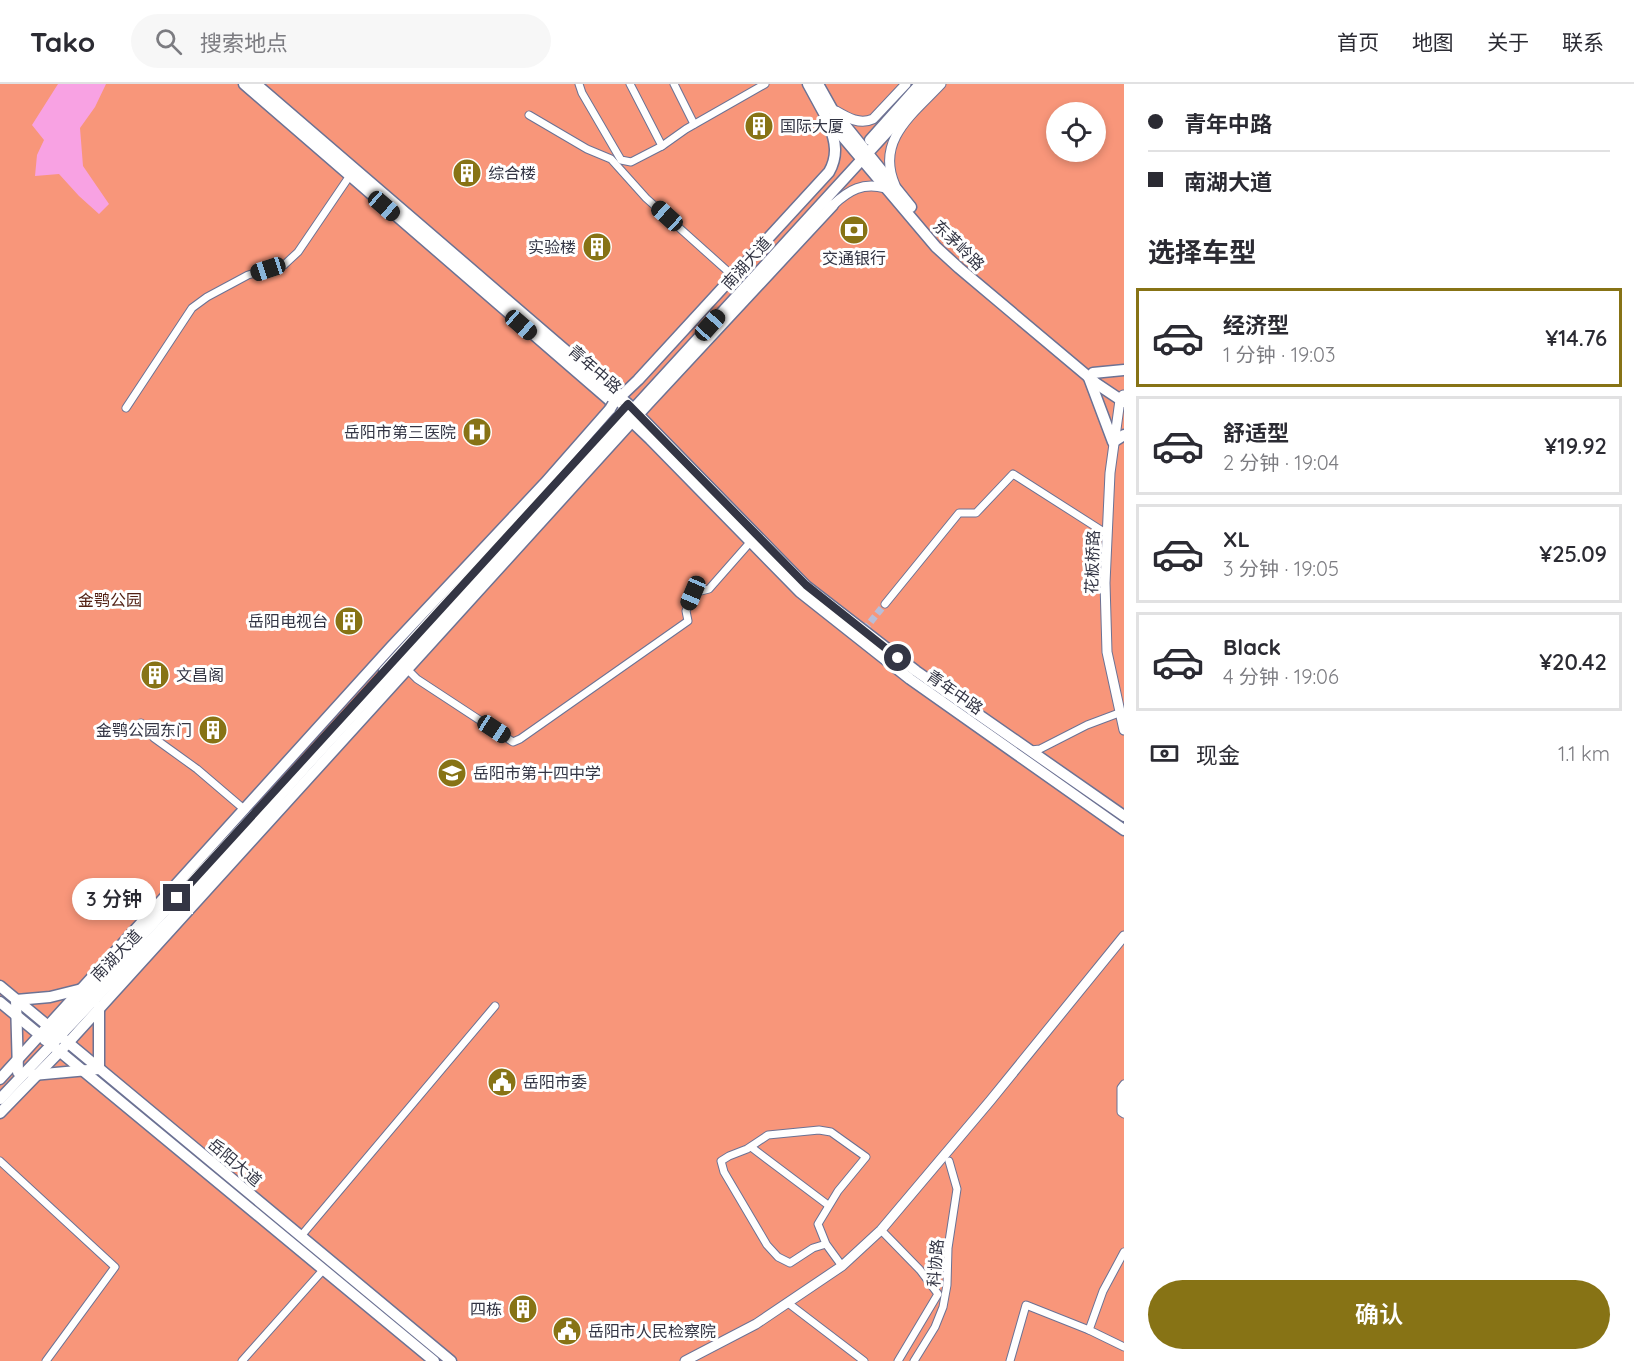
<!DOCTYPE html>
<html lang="zh">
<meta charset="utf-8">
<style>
:root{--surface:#fff;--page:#f7f7f7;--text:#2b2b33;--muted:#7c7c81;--line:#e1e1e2;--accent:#877315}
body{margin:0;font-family:Quicksand,"Noto Sans SC",sans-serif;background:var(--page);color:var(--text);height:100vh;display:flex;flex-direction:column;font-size:22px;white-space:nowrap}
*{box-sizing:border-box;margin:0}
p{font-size:20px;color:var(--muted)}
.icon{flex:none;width:33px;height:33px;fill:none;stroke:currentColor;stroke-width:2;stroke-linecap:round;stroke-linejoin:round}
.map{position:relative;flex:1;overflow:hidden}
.details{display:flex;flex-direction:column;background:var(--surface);width:510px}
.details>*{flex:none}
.top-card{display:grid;align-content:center;height:132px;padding:0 24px;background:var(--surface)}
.buttons{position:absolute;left:1046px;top:18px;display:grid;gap:12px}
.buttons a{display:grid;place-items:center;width:60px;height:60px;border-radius:50%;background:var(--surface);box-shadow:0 3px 9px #0003;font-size:30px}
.end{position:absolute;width:27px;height:27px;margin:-14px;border:8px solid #333544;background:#fff;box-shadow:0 0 0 3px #fff}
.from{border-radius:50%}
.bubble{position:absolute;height:42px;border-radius:21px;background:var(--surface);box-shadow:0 3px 9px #0003;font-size:20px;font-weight:600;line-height:42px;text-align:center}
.car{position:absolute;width:18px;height:36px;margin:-18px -9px;border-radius:8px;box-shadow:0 0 4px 2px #0007;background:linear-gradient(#222 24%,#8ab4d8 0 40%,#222 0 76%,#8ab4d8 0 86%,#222 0)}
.top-card b{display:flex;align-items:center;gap:21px;height:57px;font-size:22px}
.top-card b+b{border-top:2px solid var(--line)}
.top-card i{width:15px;height:15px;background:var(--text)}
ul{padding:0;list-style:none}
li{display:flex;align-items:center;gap:18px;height:99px;margin:0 12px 9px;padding:0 12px;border:3px solid var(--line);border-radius:0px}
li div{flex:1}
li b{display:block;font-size:22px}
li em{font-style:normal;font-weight:600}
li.selected{border-color:var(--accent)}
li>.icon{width:54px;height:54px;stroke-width:1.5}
h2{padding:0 24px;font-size:27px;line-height:72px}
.pay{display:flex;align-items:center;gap:15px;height:66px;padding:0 24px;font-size:22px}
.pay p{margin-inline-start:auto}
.button{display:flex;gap:12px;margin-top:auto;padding:12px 24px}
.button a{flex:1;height:69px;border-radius:36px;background:var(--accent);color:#fff;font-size:24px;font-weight:600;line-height:69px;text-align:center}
header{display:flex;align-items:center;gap:36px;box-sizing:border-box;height:84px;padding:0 30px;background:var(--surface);border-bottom:2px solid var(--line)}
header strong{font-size:28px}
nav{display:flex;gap:33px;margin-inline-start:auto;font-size:21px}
.search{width:420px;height:54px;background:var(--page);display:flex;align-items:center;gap:15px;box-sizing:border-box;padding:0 21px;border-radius:33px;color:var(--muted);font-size:22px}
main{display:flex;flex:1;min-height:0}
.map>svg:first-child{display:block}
</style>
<header>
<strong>Tako</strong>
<div class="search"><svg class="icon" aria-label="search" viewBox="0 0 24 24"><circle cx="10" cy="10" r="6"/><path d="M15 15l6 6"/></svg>搜索地点</div>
<nav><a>首页</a><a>地图</a><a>关于</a><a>联系</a></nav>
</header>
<main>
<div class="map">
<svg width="1124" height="1277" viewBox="0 0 1124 1277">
<rect width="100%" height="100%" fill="#d9e0fe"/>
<path fill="#f8967a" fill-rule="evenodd" d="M0,0H1124V1277H0ZM1056,28H1095V68H1056Z"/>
<path fill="#f8a2e3" d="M58,0H106L95,23L80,44L83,82L109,120L99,130L79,112L59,90L35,92L37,71L44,56L32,41Z"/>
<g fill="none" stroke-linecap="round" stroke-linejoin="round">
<path stroke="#b8bed9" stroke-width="7" stroke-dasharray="7 3.5" stroke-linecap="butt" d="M864,546L885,520"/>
<g stroke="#6c7294" stroke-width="9">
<g id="minor">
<path d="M579,0L582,9L621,76L631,78L662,62L686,45L765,0"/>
<path d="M630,0L662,62"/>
<path d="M674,0L694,40"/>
<path d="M529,31L587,65L611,75L646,114L733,192"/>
<path d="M126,324L192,224L207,213L248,191L284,181L298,168L351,90"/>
<path d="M885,520L959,429H976L1013,390L1107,450"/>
<path d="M408,586L417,595L513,658L520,655L688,537L686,527L693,509L709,505L753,455"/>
<path d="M141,639L154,654L197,685L245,726"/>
<path d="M1031,666L1040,665L1087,641L1119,629"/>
<path d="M1124,1000L1121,1004V1028L1124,1030"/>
<path d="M751,1063L828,1121"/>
<path d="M0,1077L115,1183L46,1277"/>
<path d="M881,1146L920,1186L938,1210L898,1277"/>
<path d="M301,1152L495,922"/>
<path d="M826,1160L813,1164L790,1179L778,1173L767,1161L724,1088L721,1077L729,1072L747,1065L768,1051L819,1046L831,1048L866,1073L838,1107L818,1140L826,1160L842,1182"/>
<path d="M1124,1168L1103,1207L1089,1246L1124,1263"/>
<path d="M788,1219L864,1277"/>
<path d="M242,1277L324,1185"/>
<path d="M914,1277L935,1243L943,1223L947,1201L948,1164L957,1105L949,1077"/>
<path d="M1010,1277L1026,1221L1089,1246"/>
</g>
</g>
<g stroke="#6c7294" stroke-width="11">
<g id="tertiary">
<path d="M836,27C848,34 860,41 873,35L906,0"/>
<path d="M895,101C875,56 914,29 941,0"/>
<path d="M833,121C849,106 863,98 885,104"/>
<path d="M1123,311L1120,316L1110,389L1105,499L1107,568L1124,646"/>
<path d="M685,1277L756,1240L842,1182L881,1146L990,1017L1124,852"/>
</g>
</g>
<g stroke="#6c7294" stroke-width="13">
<g id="secondary">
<path d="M244,0L607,314L650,355L800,508L910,595L1124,746"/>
<path d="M256,0L628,320L806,502L916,587L1124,732"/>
<path d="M808,0L826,33L936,163L959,184L1097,300L1124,318"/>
<path d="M818,0L832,25L911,123"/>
<path d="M1093,289L1124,286"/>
<path d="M1089,294L1113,358L1124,351"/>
<path d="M616,317L638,296L829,88C838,72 836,58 829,41"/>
<path d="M18,988L16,916L50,913L82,905"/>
<path d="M33,991L99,985V923"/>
<path d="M0,995L391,563L545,399L610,325"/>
<path d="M0,1029L68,959L648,320L833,121"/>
</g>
</g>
<g stroke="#6c7294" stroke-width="13">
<g id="primary">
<path d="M870,56L920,0"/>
<path d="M384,587L517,441"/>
<path d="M0,902L451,1277"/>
<path d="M0,918L434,1277"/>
<path d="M45,956L255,730"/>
<path d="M0,1015L168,838L309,679L931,0"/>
</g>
</g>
<use href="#minor" stroke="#fff" stroke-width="7"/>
<use href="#tertiary" stroke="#fff" stroke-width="9"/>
<use href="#secondary" stroke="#fff" stroke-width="10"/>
<use href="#primary" stroke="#fff" stroke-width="10"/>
<g stroke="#6c7294" stroke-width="13" stroke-linecap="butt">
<path id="secondary-bridge" d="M610,325L613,320"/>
</g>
<use href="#secondary-bridge" stroke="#fff" stroke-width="10"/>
</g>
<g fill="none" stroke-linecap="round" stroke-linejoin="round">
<path stroke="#333544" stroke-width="8" d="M177,814L628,320L806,501L898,574"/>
</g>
<defs>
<g id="building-disc" transform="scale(1.5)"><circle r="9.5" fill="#877315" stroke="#fff"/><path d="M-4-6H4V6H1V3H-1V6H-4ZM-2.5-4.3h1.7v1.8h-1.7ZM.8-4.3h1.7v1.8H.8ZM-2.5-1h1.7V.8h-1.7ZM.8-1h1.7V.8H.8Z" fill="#fff"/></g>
<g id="bank-disc" transform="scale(1.5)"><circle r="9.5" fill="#877315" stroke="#fff"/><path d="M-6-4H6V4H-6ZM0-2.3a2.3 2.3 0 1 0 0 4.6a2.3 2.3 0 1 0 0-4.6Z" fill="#fff"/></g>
<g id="hospital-disc" transform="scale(1.5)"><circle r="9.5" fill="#877315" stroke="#fff"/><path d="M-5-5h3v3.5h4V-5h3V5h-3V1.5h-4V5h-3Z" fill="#fff"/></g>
<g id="school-disc" transform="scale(1.5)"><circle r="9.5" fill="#877315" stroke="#fff"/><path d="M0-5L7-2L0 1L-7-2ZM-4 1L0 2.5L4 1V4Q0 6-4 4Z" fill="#fff"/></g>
<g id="civic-disc" transform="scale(1.5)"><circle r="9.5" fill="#877315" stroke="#fff"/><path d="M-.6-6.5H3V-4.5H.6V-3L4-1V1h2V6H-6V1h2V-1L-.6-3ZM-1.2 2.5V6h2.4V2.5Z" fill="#fff"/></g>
</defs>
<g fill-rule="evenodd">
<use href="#building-disc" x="759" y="42"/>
<use href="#building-disc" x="467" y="89"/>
<use href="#bank-disc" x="854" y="146"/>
<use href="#building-disc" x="597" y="163"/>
<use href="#hospital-disc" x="477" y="348"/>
<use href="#building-disc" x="349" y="537"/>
<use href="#building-disc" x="155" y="591"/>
<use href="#building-disc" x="213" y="646"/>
<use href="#school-disc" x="452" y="689"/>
<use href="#civic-disc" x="502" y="998"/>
<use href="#building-disc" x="523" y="1225"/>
<use href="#civic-disc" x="567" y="1247"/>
</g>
<g text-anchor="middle" stroke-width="6" stroke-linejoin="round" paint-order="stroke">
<g font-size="16" fill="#333544" stroke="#fff" text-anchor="start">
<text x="780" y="48">国际大厦</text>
<text x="488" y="95">综合楼</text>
<text x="576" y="169" text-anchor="end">实验楼</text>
<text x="854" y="180" text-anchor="middle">交通银行</text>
<text x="456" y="354" text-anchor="end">岳阳市第三医院</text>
<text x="328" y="543" text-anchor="end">岳阳电视台</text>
<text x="176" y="597">文昌阁</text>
<text x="192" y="652" text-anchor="end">金鹗公园东门</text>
<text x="473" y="695">岳阳市第十四中学</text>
<text x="523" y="1004">岳阳市委</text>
<text x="502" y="1231" text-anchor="end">四栋</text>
<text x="588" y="1253">岳阳市人民检察院</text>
</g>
<g font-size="16" fill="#333544" stroke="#fff">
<text transform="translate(959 161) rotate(44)" y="6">东茅岭路</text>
<text transform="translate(746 179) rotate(-48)" y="6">南湖大道</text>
<text transform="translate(595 285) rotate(41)" y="6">青年中路</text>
<text transform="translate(1092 478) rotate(-88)" y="6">花板桥路</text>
<text transform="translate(955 608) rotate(35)" y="6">青年中路</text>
<text transform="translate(116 871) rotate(-46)" y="6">南湖大道</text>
<text transform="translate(235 1078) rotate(40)" y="6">岳阳大道</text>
<text transform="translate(935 1179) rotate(-85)" y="6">科协路</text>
</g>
<g font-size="16" fill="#522114" stroke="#fff">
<text x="110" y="522">金鹗公园</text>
</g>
</g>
</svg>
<div class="buttons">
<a><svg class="icon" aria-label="locate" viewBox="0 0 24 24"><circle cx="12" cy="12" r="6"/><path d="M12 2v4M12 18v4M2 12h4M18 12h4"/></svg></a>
</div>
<i class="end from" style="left:898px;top:574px"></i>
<i class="end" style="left:177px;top:814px"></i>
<div class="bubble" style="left:72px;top:794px;width:84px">3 分钟</div>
<i class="car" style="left:384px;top:122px;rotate:131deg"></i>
<i class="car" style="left:667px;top:132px;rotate:312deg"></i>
<i class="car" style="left:268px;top:185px;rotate:252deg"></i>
<i class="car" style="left:521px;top:241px;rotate:131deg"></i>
<i class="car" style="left:710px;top:241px;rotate:42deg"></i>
<i class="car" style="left:693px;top:509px;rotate:203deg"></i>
<i class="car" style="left:494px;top:645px;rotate:123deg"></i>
</div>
<section class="details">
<div class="top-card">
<b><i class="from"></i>青年中路</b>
<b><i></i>南湖大道</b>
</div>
<h2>选择车型</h2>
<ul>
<li class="selected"><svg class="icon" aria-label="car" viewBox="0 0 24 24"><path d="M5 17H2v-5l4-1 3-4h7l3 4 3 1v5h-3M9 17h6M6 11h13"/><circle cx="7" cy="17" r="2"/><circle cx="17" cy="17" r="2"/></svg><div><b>经济型</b><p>1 分钟 · 19:03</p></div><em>¥14.76</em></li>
<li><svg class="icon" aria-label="car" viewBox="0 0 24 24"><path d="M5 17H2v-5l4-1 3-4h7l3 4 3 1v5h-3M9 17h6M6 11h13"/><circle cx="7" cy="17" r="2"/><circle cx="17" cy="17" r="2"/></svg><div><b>舒适型</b><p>2 分钟 · 19:04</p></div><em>¥19.92</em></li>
<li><svg class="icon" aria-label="car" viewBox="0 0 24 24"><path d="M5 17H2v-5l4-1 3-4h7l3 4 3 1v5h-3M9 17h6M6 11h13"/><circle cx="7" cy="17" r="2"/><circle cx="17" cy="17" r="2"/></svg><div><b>XL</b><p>3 分钟 · 19:05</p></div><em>¥25.09</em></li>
<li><svg class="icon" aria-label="car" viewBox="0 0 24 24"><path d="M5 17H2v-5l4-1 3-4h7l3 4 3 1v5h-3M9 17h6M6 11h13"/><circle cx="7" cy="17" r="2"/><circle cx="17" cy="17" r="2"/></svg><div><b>Black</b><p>4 分钟 · 19:06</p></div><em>¥20.42</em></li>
</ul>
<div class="pay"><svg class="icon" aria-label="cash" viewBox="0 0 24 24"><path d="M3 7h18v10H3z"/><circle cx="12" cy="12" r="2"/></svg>现金<p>1.1 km</p></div>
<div class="button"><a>确认</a></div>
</section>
</main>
